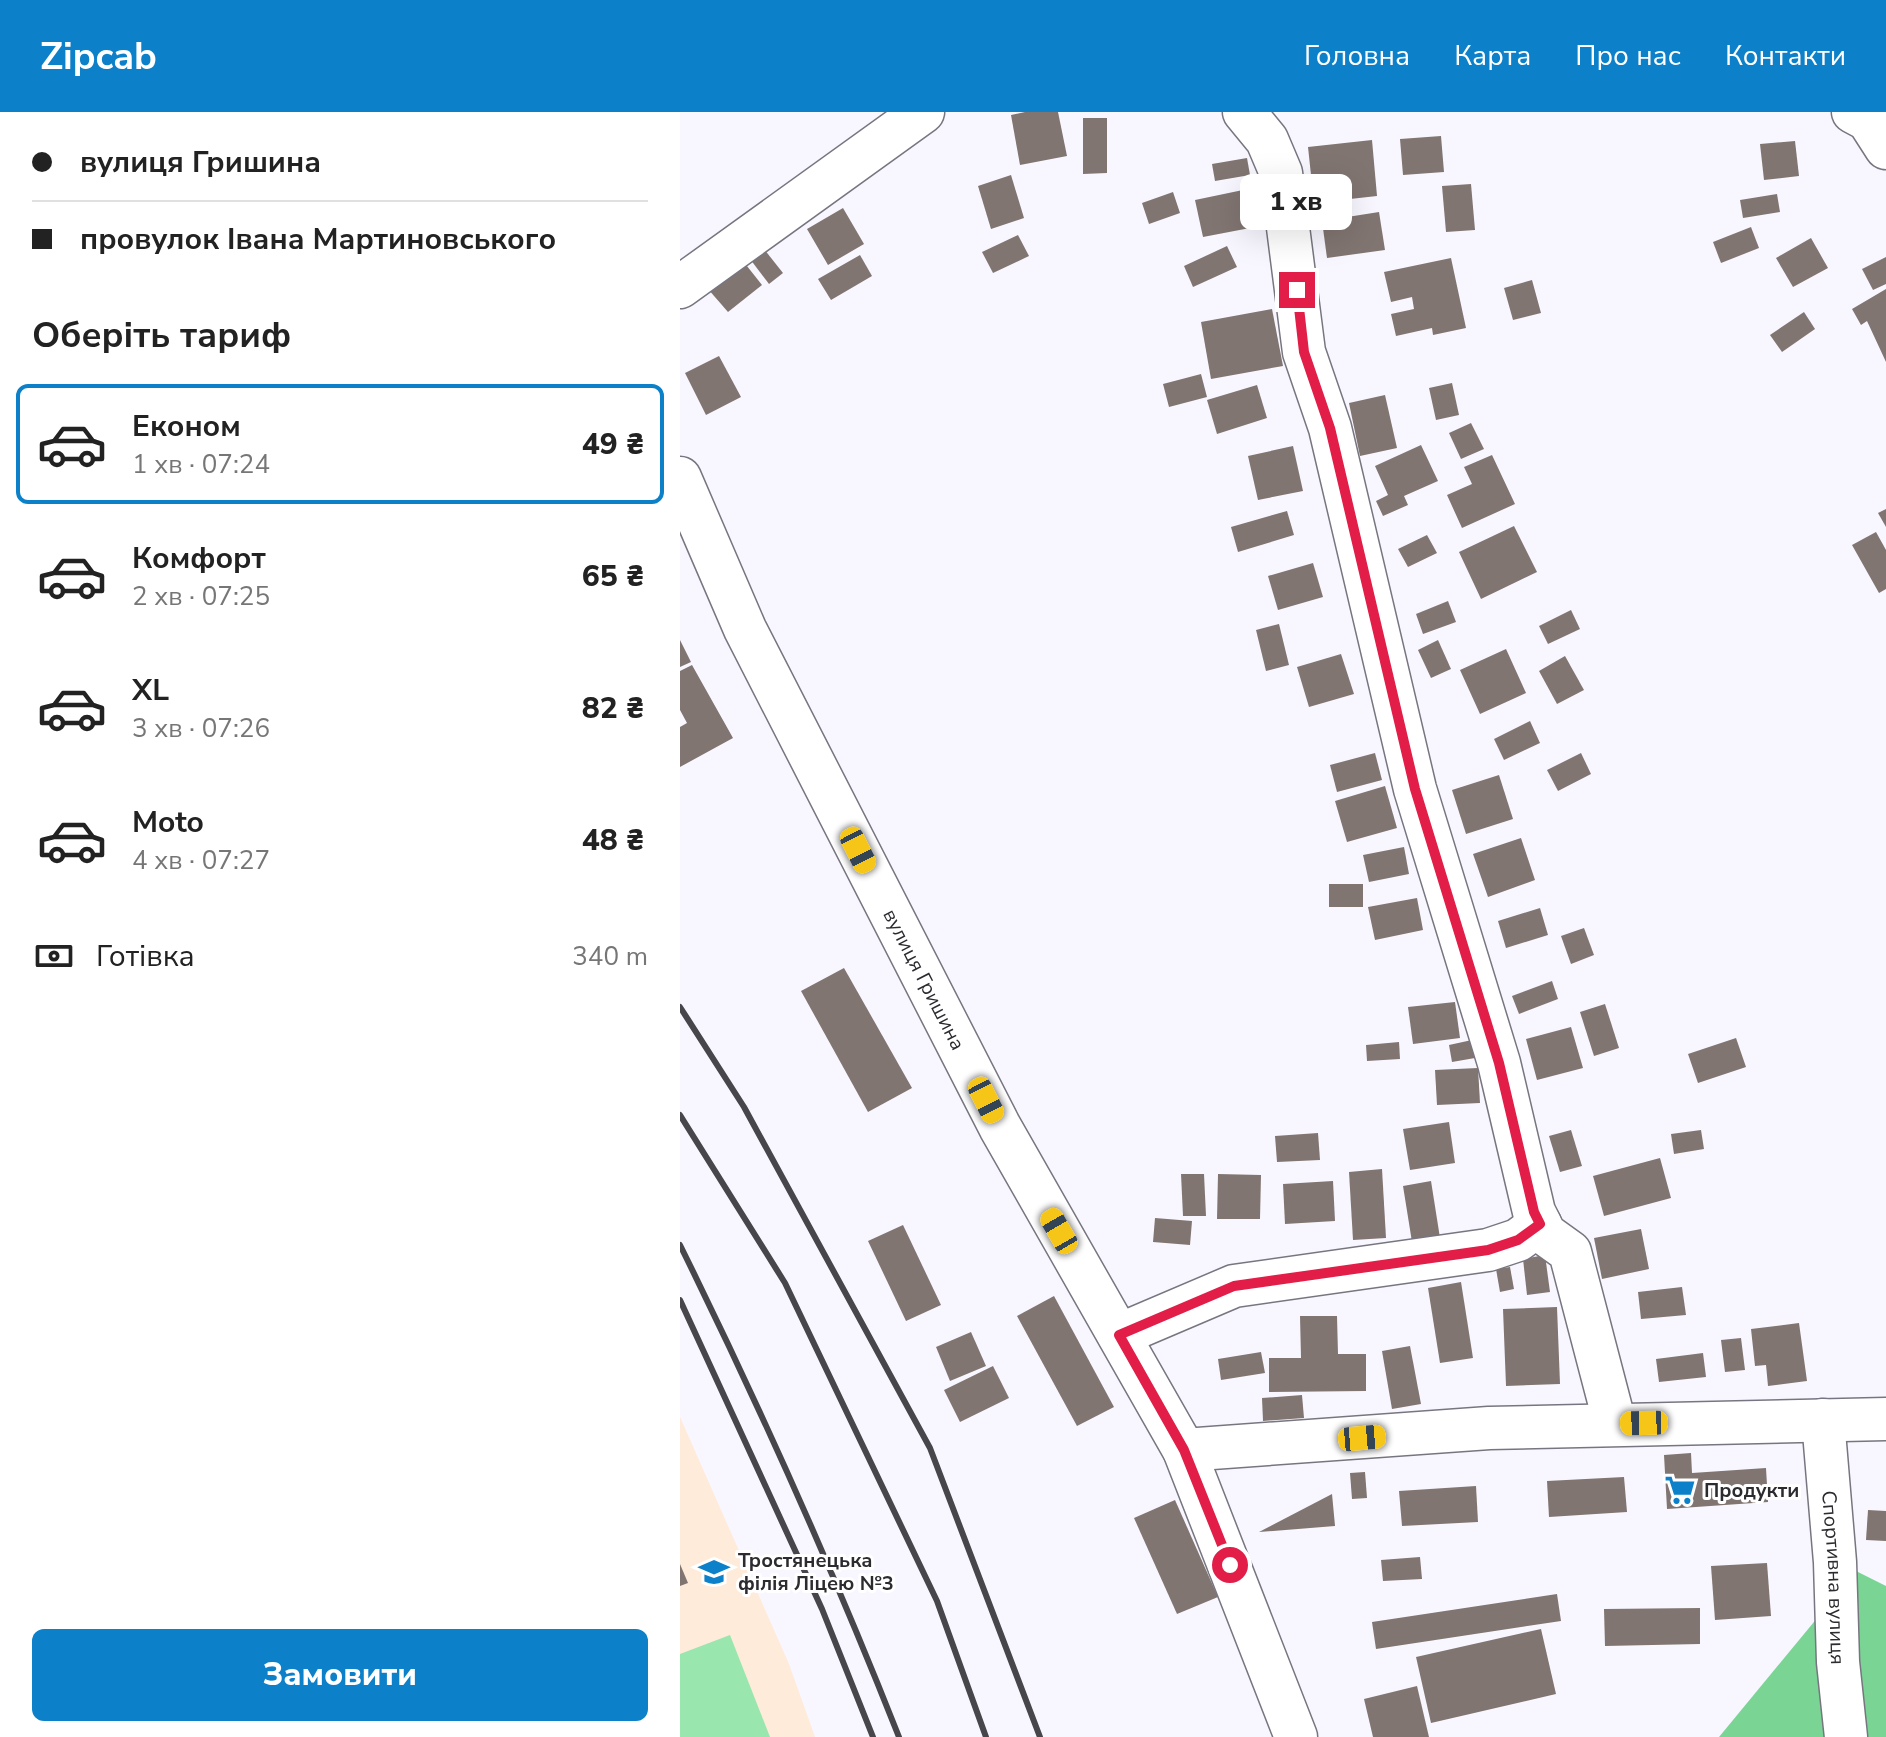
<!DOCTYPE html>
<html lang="uk">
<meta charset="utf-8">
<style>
:root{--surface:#fff;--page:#f2f2f2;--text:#222;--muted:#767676;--line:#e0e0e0;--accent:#0c80c9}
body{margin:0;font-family:"Nunito Sans",sans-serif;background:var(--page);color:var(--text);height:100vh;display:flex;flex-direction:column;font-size:30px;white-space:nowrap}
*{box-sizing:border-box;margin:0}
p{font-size:26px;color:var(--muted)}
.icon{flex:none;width:44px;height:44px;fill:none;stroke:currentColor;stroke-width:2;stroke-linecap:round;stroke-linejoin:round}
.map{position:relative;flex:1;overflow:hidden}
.sheet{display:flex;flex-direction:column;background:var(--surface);width:680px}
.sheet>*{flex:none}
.guide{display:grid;align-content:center;height:176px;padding:0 32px;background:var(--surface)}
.end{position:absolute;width:36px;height:36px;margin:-18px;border:10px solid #e11d48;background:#fff;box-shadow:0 0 0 4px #fff}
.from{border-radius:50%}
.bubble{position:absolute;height:56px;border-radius:12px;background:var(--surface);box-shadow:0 8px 32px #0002;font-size:26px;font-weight:800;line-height:56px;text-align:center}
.car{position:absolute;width:24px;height:48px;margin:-24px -12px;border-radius:10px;box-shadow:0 0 6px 2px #0007;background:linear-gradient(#f5c518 24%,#345 0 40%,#f5c518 0 76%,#345 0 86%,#f5c518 0)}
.guide b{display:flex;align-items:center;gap:28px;height:76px;font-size:30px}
.guide b+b{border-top:2px solid var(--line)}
.guide i{width:20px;height:20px;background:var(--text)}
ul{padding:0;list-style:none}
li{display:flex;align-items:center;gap:24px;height:120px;margin:0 16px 12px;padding:0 16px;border:4px solid transparent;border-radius:12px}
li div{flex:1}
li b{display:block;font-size:30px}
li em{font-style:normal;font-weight:800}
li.current{border-color:var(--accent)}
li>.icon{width:72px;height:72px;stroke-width:1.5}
h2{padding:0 32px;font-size:36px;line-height:96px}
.pay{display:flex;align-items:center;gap:20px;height:88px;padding:0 32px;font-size:30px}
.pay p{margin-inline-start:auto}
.cta{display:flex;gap:16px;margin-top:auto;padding:16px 32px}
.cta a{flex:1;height:92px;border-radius:12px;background:var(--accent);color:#fff;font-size:32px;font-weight:800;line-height:92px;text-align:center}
header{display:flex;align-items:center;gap:48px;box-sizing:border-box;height:112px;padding:0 40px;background:var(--accent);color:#fff}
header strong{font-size:38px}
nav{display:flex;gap:44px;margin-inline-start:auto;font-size:28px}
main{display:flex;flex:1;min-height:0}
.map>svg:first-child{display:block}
</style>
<header>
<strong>Zipcab</strong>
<nav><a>Головна</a><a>Карта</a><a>Про нас</a><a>Контакти</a></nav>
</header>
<main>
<section class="sheet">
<div class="guide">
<b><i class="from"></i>вулиця Гришина</b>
<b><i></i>провулок Івана Мартиновського</b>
</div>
<h2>Оберіть тариф</h2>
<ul>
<li class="current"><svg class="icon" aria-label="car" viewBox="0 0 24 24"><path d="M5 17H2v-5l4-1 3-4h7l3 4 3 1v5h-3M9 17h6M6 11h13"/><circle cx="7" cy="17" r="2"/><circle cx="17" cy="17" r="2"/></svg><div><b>Економ</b><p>1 хв · 07:24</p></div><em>49 ₴</em></li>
<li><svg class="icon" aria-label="car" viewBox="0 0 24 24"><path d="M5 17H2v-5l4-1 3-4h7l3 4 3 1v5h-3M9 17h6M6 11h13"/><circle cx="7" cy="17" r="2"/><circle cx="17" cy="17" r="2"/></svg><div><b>Комфорт</b><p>2 хв · 07:25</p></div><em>65 ₴</em></li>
<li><svg class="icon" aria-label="car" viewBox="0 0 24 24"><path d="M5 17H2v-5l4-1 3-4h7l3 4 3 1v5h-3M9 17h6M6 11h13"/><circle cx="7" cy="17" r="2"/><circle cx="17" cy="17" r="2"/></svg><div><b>XL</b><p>3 хв · 07:26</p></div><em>82 ₴</em></li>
<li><svg class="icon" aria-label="car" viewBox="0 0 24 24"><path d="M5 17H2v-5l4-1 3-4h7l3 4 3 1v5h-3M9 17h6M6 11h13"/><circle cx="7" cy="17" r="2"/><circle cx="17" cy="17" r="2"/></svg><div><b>Moto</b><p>4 хв · 07:27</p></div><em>48 ₴</em></li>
</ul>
<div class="pay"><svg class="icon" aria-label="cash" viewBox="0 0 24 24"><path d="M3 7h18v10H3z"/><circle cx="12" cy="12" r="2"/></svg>Готівка<p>340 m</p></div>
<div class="cta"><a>Замовити</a></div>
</section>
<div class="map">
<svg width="1206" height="1625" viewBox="0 0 1206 1625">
<rect width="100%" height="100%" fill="#f8f7ff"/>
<path fill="#feebda" d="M0,1305L109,1552L135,1625H0Z"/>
<path fill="#99e6ae" d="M50,1523L90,1625H0V1542Z"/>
<path fill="#7ad595" d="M1176,1459L1206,1474V1625H1039Z"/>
<g fill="#807571">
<path d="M345,0H378L387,44L340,53L331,3Z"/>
<path d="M403,6H427V61L403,62Z"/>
<path d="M761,24L764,60L723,63L720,27Z"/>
<path d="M692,28L697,84L634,91L628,35Z"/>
<path d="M1115,29L1119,64L1084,68L1080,32Z"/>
<path d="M567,46L570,63L535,69L532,52Z"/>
<path d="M331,63L344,106L311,117L298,74Z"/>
<path d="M791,72L795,118L766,120L762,74Z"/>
<path d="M563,78L570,116L523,125L515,88Z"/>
<path d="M493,80L500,101L469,112L462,91Z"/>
<path d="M1097,82L1100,100L1063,106L1060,88Z"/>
<path d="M163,96L184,132L148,153L127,117Z"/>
<path d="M699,100L705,138L647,146L642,109Z"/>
<path d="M1071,115L1079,136L1041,151L1033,130Z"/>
<path d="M338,123L349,144L313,161L302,140Z"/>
<path d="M1131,126L1148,156L1113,175L1096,146Z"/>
<path d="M80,132L103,161L89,172L67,143Z"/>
<path d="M547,134L557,155L513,175L504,154Z"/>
<path d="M180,143L192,164L151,188L138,167Z"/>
<path d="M1206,145V172L1193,178L1182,157Z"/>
<path d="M771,146L786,216L753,223L752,216L716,224L711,202L734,197L732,185L711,190L704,160Z"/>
<path d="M63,149L82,173L48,200L28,177Z"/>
<path d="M852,168L861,201L833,208L824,176Z"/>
<path d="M1206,177V250L1187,209L1181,213L1172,197Z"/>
<path d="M592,197L603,254L531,267L521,210Z"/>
<path d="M1124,200L1135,217L1102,240L1090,223Z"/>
<path d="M39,244L61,285L26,303L5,261Z"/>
<path d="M521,262L527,285L489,295L483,272Z"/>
<path d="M772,271L779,303L756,308L749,276Z"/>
<path d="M577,273L587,306L537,322L527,288Z"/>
<path d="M705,283L717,336L680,344L669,291Z"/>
<path d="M791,311L804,337L781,347L769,321Z"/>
<path d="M741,333L758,369L724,384L728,393L703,404L696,389L708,383L695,354Z"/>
<path d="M613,334L623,379L578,388L568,344Z"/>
<path d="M812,343L835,392L782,416L767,383L792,372L784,355Z"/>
<path d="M1206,397V415L1198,401Z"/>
<path d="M607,399L614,423L558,440L551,415Z"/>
<path d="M834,414L857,460L801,487L779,440Z"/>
<path d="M1196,420L1206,438V477L1199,481L1172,433Z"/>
<path d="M747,423L757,441L728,455L718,437Z"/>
<path d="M633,451L643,485L598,498L588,464Z"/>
<path d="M768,489L776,510L743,522L736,502Z"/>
<path d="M891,498L900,517L868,532L859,514Z"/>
<path d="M599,512L609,553L586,559L576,518Z"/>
<path d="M0,528L11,550L0,555Z"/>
<path d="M758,528L771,557L751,566L738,538Z"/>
<path d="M826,537L846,581L800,602L780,558Z"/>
<path d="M661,542L674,582L629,595L617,555Z"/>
<path d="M885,544L904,578L877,592L859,559Z"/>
<path d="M12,553L53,626L0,655V615L7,611L0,598V559Z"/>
<path d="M850,609L860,631L824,648L814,627Z"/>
<path d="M695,641L702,668L657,680L650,653Z"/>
<path d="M901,641L911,662L878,679L867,658Z"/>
<path d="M819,663L833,707L786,722L772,678Z"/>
<path d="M705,674L717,716L667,730L655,689Z"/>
<path d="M841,726L855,768L808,785L793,742Z"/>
<path d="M724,735L729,762L689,770L683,743Z"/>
<rect x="649" y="772" width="34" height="23"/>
<path d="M737,786L743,818L695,828L688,795Z"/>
<path d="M860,796L868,823L826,836L818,809Z"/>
<path d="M904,816L914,843L891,852L881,824Z"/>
<path d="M164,856L232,976L188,1000L121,879Z"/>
<path d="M872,869L878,887L839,902L832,884Z"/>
<path d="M775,890L780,926L733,932L728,895Z"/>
<path d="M925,892L939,936L914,944L900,900Z"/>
<path d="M891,915L903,956L857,968L846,927Z"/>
<path d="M1056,926L1066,955L1018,971L1008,942Z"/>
<path d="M792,928L795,946L772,950L769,933Z"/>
<path d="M719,930L720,947L687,949L686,933Z"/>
<path d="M798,956L800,991L757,993L755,958Z"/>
<path d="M769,1010L775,1051L730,1058L723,1017Z"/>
<path d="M891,1018L902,1054L880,1060L869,1024Z"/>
<path d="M1021,1018L1024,1037L994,1042L991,1022Z"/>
<path d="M638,1021L640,1048L597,1050L595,1024Z"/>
<path d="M980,1046L991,1086L924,1104L913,1064Z"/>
<path d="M702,1057L706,1126L673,1128L669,1060Z"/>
<path d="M501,1062H524L526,1104H503Z"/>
<path d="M538,1062L581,1063L580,1107H537Z"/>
<path d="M653,1069L655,1109L605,1112L603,1072Z"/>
<path d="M751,1069L760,1126L732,1130L723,1074Z"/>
<path d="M475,1106L512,1109L510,1133L473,1130Z"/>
<path d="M223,1113L261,1193L226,1209L188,1129Z"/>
<path d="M961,1117L969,1157L922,1167L914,1126Z"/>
<path d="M865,1143L870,1180L847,1183L843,1147Z"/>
<path d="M830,1155L834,1177L820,1180L816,1157Z"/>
<path d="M781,1170L793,1246L760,1251L748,1176Z"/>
<path d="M1002,1175L1006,1203L961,1207L958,1180Z"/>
<path d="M374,1184L434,1295L397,1314L337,1204Z"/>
<path d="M877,1195L880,1272L826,1274L823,1197Z"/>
<path d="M620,1204H657L658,1242H686V1279L589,1280V1246H621Z"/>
<path d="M1119,1211L1127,1269L1088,1274L1086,1253L1075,1254L1071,1217Z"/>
<path d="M291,1220L306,1254L270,1269L256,1235Z"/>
<path d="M1061,1226L1065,1258L1045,1260L1041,1228Z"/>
<path d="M730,1234L741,1292L712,1297L702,1239Z"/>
<path d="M581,1240L585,1261L541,1268L538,1247Z"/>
<path d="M1023,1241L1026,1265L979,1270L976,1247Z"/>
<path d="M313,1254L329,1286L280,1310L264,1278Z"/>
<path d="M622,1283L624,1306L583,1309L582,1286Z"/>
<path d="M1011,1341L1012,1361L1086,1356L1088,1390L987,1397L984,1343Z"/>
<path d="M685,1360L687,1386L672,1387L670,1361Z"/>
<path d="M944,1365L947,1400L869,1405L867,1369Z"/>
<path d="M796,1374L798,1410L722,1414L719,1379Z"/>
<path d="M652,1382L655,1414L579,1420Z"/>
<path d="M495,1388L538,1485L497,1502L454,1406Z"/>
<path d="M1188,1398L1206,1399V1429L1186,1428Z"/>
<path d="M740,1445L742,1467L703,1469L701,1448Z"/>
<path d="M1087,1451L1091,1504L1035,1508L1031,1454Z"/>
<path d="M0,1452L8,1471L0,1474Z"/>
<path d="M877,1482L881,1509L696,1537L692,1510Z"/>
<path d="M1020,1496V1532L925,1534L924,1497Z"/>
<path d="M861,1517L876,1582L751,1611L736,1545Z"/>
<path d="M737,1574L749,1625H693L684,1587Z"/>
</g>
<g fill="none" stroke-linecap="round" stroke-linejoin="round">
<g stroke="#777680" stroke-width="45">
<g id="minor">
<path d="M564,0L587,28L601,61L624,240L650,316L735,677L819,951L854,1100L865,1122L890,1140L935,1312"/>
<path d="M1173,0L1188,8L1206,36"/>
<path d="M0,175L243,0"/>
<path id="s1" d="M0,366L65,517L320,1015L504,1338L616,1625"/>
<path d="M439,1223L554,1174L808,1138L838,1128L860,1112"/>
<path id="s2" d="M1143,1308L1155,1450L1158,1550L1166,1625"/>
<path d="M504,1338L809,1316L1206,1307"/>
</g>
</g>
<use href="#minor" stroke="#fff" stroke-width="42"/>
<g stroke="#47464b" stroke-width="6">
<path d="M0,895L64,995L250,1336L360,1625"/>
<path d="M0,1003L105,1171L257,1489L306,1625"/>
<path d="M0,1133C80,1295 153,1458 219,1625"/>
<path d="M0,1188L142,1497L193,1625"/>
</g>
</g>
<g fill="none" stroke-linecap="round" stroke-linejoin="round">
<path stroke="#e11d48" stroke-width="10" d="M550,1453L504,1338L439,1223L554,1174L808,1138L838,1128L860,1112L854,1100L819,951L735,677L650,316L624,240L617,178"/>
</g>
<defs>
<g id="supermarket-bare" transform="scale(2.4)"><path d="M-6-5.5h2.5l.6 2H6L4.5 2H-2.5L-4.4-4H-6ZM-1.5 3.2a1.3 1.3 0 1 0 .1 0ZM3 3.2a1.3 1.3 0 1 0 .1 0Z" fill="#0c80c9" stroke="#fff" stroke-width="2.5" paint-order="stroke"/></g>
<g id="school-bare" transform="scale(2.4)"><path d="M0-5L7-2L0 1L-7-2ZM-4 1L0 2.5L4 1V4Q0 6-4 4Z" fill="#0c80c9" stroke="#fff" stroke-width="2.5" paint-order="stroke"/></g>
</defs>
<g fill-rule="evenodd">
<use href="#supermarket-bare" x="1000" y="1378"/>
<use href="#school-bare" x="34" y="1460"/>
</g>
<g text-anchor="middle" stroke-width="6" stroke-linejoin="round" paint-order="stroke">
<g font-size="20" fill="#2c2b30" stroke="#fff">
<text dy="7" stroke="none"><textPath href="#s1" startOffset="558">вулиця Гришина</textPath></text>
<text dy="7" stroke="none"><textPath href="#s2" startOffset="158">Спортивна вулиця</textPath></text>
</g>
<g font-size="20" font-weight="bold" fill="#2c2b30" stroke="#fff" text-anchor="start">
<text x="1024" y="1385">Продукти</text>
<text x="58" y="1455">Тростянецька<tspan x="58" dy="23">філія Ліцею №3</tspan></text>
</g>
</g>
</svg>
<i class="end from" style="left:550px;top:1453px"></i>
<i class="end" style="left:617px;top:178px"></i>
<div class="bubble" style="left:560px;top:62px;width:112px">1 хв</div>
<i class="car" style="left:178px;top:738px;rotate:153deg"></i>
<i class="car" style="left:306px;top:988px;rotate:153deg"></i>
<i class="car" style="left:379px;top:1119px;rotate:330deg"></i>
<i class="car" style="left:964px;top:1311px;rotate:269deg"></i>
<i class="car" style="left:682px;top:1326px;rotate:85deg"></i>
</div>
</main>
